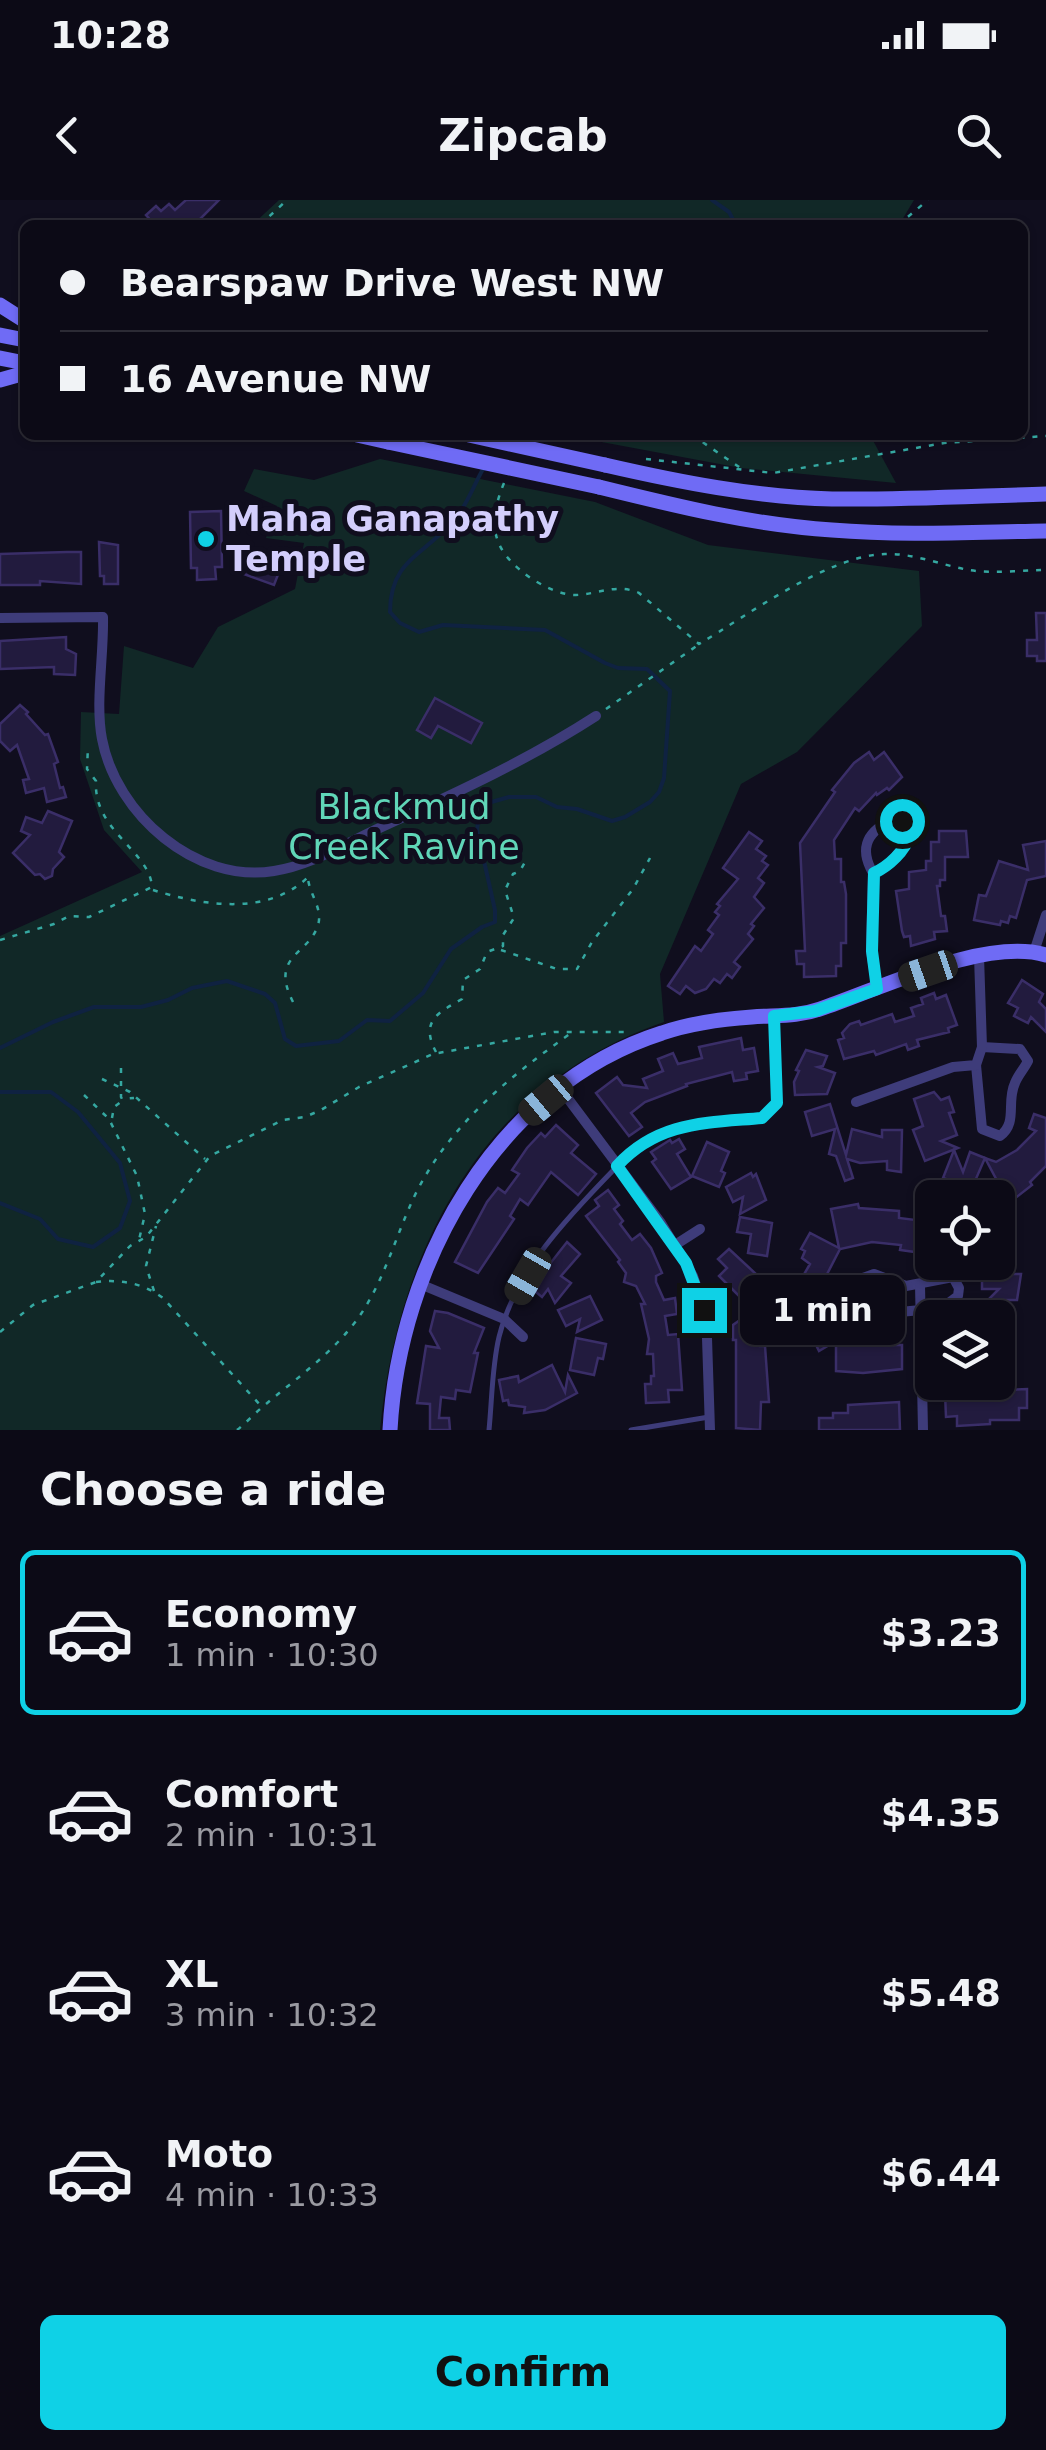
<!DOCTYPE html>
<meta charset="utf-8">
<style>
:root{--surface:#0c0a16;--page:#1a1823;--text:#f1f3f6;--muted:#9a9aa1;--line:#2c2b35;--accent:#0fd1e6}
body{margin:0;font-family:"DejaVu Sans",sans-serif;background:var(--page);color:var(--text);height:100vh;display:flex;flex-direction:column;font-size:38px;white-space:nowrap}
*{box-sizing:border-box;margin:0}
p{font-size:32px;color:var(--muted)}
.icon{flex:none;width:55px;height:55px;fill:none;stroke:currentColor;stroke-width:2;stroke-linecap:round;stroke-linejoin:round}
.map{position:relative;height:1230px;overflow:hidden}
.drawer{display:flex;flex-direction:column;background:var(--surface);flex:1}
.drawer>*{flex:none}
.banner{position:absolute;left:20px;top:20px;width:1008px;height:220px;border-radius:15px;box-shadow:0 2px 8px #0004,0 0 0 2px var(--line);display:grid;align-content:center;height:220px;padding:0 40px;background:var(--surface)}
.buttons{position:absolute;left:915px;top:980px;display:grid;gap:20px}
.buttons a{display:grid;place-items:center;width:100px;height:100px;border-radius:15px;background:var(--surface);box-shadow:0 2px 8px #0004,0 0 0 2px var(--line);font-size:50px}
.end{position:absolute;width:45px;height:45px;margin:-22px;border:12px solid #0fd1e6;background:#111;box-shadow:0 0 0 5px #111}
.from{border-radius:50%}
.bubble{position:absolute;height:70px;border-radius:15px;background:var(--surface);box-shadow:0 2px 8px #0004,0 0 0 2px var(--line);font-size:32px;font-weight:600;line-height:70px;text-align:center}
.car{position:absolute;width:30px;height:60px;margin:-30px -15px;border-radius:12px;box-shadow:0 0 8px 2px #0007;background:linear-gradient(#222 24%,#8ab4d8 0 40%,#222 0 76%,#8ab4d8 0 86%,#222 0)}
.banner b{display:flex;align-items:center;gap:35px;height:95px;font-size:38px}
.banner b+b{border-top:2px solid var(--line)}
.banner i{width:25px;height:25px;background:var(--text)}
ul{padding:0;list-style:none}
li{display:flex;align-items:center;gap:30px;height:165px;margin:0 20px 15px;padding:0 20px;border:5px solid transparent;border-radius:15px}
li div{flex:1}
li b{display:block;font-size:38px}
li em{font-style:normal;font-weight:600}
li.selected{border-color:var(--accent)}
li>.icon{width:90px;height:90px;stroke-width:1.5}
h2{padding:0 40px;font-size:45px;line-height:120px}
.button{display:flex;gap:20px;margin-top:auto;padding:20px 40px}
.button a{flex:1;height:115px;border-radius:15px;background:var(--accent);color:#111;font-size:40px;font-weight:600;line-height:115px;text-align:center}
.status{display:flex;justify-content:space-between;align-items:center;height:70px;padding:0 50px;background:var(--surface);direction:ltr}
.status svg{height:28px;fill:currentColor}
header{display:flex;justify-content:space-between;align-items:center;height:130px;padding:0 40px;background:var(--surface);font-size:45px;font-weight:600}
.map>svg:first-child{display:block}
</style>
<div class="status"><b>10:28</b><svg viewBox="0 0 49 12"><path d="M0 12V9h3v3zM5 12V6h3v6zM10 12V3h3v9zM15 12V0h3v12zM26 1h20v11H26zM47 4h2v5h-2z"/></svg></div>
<header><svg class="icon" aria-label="back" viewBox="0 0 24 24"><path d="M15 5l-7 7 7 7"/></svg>Zipcab<svg class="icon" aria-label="search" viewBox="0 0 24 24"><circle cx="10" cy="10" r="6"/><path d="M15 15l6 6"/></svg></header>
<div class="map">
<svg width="1046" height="1230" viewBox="0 0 1046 1230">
<rect width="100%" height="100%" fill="#100e1e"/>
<g fill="#112827">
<path d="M279,0H914L899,25H252Z"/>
<path d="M564,235H870L896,283L741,268Z"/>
<path d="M380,259L595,302L708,345L919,371L922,426L797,552L741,584L660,774L664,822C484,884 397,1049 380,1230H0V736L142,672L104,630L80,559L81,512L119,514L124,446L193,468L218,427L295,389L304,343L266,338L277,306L244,291L254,269L314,280Z"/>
</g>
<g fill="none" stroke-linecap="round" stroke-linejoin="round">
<g stroke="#0f2241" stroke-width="4">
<path d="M712,0L729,12L736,25"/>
<path d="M0,848L53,822L94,807H141L168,800L192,788L227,781L265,794L275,803L285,839L296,846L339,841L367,820L390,821L423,793L451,749L482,727L495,722V710L477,630L479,615L488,603L509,597H536L557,607L577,609L612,621L625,617L650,602L659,592L664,578L670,491L647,469L618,468L605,463L545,430L443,425L419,432L400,423L390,412C390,358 426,355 456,318C467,304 474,285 483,269"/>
<path d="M0,892H51L78,912L120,963L130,1001L120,1028L93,1047L58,1039L40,1019L0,1003"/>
</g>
</g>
<g fill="#221b3e" stroke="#3a2e68" stroke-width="2.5">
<path d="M186,0H219L201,18L208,25H155L146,15L156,6L161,11L169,4L175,10Z"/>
<path d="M221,311L222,367H215L216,379L197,380V368H191L190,312Z"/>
<path d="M99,342L118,345V384H104V376H100Z"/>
<path d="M67,352H81V384L40,381V385H0V354Z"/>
<path d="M246,360L279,372L274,385L241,373Z"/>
<path d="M1036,413H1046V461H1037V456H1027V440H1037Z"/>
<path d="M66,437V449L76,454L75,475L54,474V467L0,469V441Z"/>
<path d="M435,498L482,523L471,543L438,526L431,538L417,530Z"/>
<path d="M20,505L28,512L26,514L45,535L48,534L58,562L54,564L60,588L63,587L66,597L47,602L44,588L26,593L23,580L29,579L17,545L10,551L0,541V524Z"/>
<path d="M869,552L874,560L884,552L902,577L889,590L887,588L877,595L876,593L859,611L855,608L834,640L835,659H841V682H844L846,694V743H841V766H836V776L804,777V764H797L796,751H805L800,643L835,592L832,590L854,563Z"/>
<path d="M48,611L72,621L59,652L64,657L53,669L52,676L45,679L40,674L35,675L13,653L30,635L21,631L26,617L42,623Z"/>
<path d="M939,631H966L968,657H945V680H940V686H937L941,716H945L947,731L934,732L935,739L911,746L910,736L904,737L902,731L896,691L909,689V672L926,670V661H931V642H939Z"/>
<path d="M749,632L762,641L756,649L766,656L762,661L768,665L758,678L764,683L754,697L764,708L751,724L754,726L748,734L753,739L734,762L740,767L732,778L727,774L720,783L714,779L706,789L695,793L686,786L680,794L668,786L695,746L701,751L713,734L708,730L719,715L715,712L720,706L717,704L738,679L723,668Z"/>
<path d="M1046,641V676L1027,680L1016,718L1010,716L1008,723L1001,721L1000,725L974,720L979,695L986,696L999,661L1028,670L1023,645Z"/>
<path d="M1022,780L1043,794L1039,802L1046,809V832L1031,817L1028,823L1014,816L1018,808L1008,803Z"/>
<path d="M934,793L936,799L946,795L957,825L948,828L949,832L917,840L919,846L908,850L906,844L876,855L874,851L844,859L838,840L844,838L842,833L850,824L859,821L861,825L892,814L895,822L914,816L911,808L923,804L921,798Z"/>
<path d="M741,838L743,850L754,848L758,871L746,873L747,879L734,881L732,872L686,884L687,886L645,902L631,913L642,927L629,936L596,893L617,877L623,885L647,888L643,879L663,871L658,859L673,853L678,864L702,858L699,847Z"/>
<path d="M806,850L827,856L823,866L818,867L835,873L827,894L795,895L794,882L799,871L796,870Z"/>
<path d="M934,892L941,900L949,897L954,912L949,913L957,935L941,941L958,948L925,961L913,930L923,926L914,899Z"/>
<path d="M830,904L846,955L852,929L882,937V930H902L901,972L887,970V961L860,963L847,959L853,978L845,981L836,956L829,954L835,929L812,936L805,912Z"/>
<path d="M1034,914L1046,918V966L1030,982L1032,985L1009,1003L985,958L996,962L1017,950L1036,931L1029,928Z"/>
<path d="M556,925L578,945L571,953L596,974L578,995L551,972L528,1005L520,999L510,1016L514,1019L478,1073L455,1062L487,1002L498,988L505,993L519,974L512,970L527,948L541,933L545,937Z"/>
<path d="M679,939L685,949L677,954L691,977L671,989L652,962L656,959L651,952L670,940L672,943Z"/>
<path d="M707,942L729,952L721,971L725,973L719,987L692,976Z"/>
<path d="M954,950L963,972L970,952L985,958L972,988L943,978Z"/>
<path d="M751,973L753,977L756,974L766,1000L740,1014L743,997L733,1002L726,987Z"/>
<path d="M608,990L619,1005L614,1009L623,1021L620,1024L632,1040L640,1034L651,1048L662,1073L656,1076V1082L664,1100L675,1098L677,1114L665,1116L668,1135L678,1134L682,1190H668L669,1202L646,1203L645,1184H651V1176H654L653,1154H647L649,1139L641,1104H645L636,1086L624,1082L626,1073L618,1062L620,1060L586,1016L599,1006L595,1000Z"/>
<path d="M858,1004L859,1008L899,1011V1018L932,1022V1046L916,1045L915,1052L900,1050L901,1045L872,1042L840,1049L824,1080H835V1102H827L845,1134L894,1136V1145H902V1169L863,1173L836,1171V1141L819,1151L806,1125L801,1126L799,1083L810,1064L802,1058L805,1051L801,1049L810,1033L839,1048L831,1009Z"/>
<path d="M740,1017L772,1023L767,1056L748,1053L751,1034L737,1032Z"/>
<path d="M567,1042L580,1054L561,1076L571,1083L555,1103L548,1089L542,1097L531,1088Z"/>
<path d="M729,1049L757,1075L738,1095L719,1076L727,1068L718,1059Z"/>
<path d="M982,1068H1005L1004,1074H1021L1017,1100H988L999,1089H982Z"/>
<path d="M590,1096L602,1120L577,1132L580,1119L566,1126L558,1110Z"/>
<path d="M435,1111L448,1113L484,1128L474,1153H478L470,1192L456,1190L455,1199L441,1197L439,1218H449L450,1230H430V1204L417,1203L426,1146L439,1148L430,1131Z"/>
<path d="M740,1113H760V1146H765L769,1202H761L760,1230L736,1228V1140H733V1125L740,1120Z"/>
<path d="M576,1138L606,1144L603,1159L598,1158L594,1175L570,1170Z"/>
<path d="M552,1165L565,1192L568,1175L577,1193L545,1210L524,1213L525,1207L509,1205L508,1200L503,1201L499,1180L518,1176L519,1182Z"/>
<path d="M1027,1189V1208H1019V1220H990V1224L957,1226V1216L946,1217L945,1193Z"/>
<path d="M899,1202L900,1230H819V1218H833V1213H848V1205Z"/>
</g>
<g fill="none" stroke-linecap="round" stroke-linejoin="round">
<g stroke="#35a8a1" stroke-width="2.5" stroke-dasharray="5 8" stroke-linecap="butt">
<path d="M260,25L287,0"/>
<path d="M898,25L928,0"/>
<path d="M1022,115L1030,107"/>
<path d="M692,235L745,271"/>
<path d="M646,259L773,273L944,243L1046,236"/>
<path d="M504,283C486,327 493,352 532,379C545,387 561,395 576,395C599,394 617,383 639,393L699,444C750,414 827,356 885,354C913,353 941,365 969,370C993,374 1021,370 1046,370"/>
<path d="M606,509L698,445"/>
<path d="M153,690C201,705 267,717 308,677"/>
<path d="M0,740L54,724L69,716L89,717L152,687C150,651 93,631 96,581L87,569L88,546"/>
<path d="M501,750L557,769H577L592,742L633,689L650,658"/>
<path d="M293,802C269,755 309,755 318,725C323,709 310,695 308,679"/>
<path d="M436,852C419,820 440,812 462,799L463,780L480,769L487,752L503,746V735L514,718L505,690L513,674L520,671L525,662"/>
<path d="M121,868V897L122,899L134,898"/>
<path d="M102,879L130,892L205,959"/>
<path d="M84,895L109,919L137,976L145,1014L139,1040"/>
<path d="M112,918L114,907L122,901"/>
<path d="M96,1082C120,1079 143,1083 163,1098L261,1206"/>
<path d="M154,1091L146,1066L156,1026"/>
<path d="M0,1132L33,1105L96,1082L130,1046L146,1037L210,956L283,920L305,917L321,910L359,887L433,854L554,832H626"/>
<path d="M237,1230C247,1222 256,1212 266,1204C297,1178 331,1154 356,1121C384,1083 395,1037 415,995C450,924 510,876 574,831"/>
</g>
<g stroke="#3e3c7a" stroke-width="5">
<path d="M489,1230C492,1200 492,1166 499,1137C517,1064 579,1006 629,954C646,943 665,930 684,925C715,917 750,928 775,908L774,819"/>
<path d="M631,1230L709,1217"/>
</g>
<g stroke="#3e3c7a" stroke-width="10">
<path d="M0,418L103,417C104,455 95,503 102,539C116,614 196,684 274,671C309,666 341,646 373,631C449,596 525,562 596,516"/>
<path d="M895,619L907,626L909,641L888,665L873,673C858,647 868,630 895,619Z"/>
<path d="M873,673L871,751L877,789"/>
<path d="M1034,752L1046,715"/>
<path d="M976,865L982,929L1000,936C1018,923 1006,902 1015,883C1018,875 1024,869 1028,861L1020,849L982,847"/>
<path d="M560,888L661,1023L693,1076L704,1110L707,1138L710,1230"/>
<path d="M856,902L953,867L976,865L982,847L979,756"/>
<path d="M675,1045L700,1029"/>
<path d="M874,1074L906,1086L953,1077L959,1088L958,1096L942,1108L868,1115L861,1108L863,1078Z"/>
<path d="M420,1084L504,1119L523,1137"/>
<path d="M920,1085L923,1230"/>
</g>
<g stroke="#6f6bf5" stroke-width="15">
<path d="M0,105L25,121"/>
<path d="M0,135L25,140"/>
<path d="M0,158L25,163"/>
<path d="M0,180L25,173"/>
<path d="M357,235L388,242"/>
<path d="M605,265C679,282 755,297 832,299C903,300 975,296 1046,294"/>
<path d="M599,287C676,306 753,325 832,330C903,336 975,332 1046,331"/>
<path d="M390,1230C399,1064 496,886 662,833C691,823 722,819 752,817C775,815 797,817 820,809C880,789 985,737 1046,755"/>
</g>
<g stroke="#6f6bf5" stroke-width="15">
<path d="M469,235L605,265"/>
<path d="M388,242L599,287"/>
</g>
</g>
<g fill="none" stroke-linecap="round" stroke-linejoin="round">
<path stroke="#0fd1e6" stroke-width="12" d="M704,1110L686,1063L617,966C658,921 707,923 762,918L777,903L774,816L815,811L877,789L872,751L874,673C889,666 905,651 910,635L902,621"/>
</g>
<circle fill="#0fd1e6" stroke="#100e1e" stroke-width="4" cx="206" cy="339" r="10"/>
<g text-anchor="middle" stroke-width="10" stroke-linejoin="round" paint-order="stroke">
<g font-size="35" font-weight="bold" fill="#d3cefc" stroke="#100e1e" text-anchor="start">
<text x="226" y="331">Maha Ganapathy<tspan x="226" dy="40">Temple</tspan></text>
</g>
<g font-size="35" fill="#60d6b8" stroke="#100e1e">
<text x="404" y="619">Blackmud<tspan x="404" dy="40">Creek Ravine</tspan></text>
</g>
</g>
</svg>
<div class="buttons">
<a><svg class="icon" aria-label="locate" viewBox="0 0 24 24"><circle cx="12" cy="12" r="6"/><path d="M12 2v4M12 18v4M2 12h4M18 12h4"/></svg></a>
<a><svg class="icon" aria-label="layers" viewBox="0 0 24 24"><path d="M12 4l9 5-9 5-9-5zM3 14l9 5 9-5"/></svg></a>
</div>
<i class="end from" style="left:902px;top:621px"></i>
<i class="end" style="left:704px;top:1110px"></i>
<div class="bubble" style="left:740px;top:1075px;width:165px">1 min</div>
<i class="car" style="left:928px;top:771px;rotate:251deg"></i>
<i class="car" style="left:546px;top:900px;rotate:230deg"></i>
<i class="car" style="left:528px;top:1076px;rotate:210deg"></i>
<div class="banner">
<b><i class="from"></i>Bearspaw Drive West NW</b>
<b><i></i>16 Avenue NW</b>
</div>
</div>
<section class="drawer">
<h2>Choose a ride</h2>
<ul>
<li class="selected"><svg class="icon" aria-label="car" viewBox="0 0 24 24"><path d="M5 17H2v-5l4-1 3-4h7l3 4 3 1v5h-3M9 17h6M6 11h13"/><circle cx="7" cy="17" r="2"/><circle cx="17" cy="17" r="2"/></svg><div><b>Economy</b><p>1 min · 10:30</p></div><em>$3.23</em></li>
<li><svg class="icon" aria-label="car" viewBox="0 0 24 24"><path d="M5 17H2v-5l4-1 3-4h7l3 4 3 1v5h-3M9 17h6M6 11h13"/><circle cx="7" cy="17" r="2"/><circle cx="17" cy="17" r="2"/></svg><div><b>Comfort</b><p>2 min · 10:31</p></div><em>$4.35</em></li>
<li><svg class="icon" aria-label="car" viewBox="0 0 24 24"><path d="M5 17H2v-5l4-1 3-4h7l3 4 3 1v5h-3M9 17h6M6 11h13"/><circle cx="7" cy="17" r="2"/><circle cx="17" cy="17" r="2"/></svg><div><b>XL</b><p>3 min · 10:32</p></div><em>$5.48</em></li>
<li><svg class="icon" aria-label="car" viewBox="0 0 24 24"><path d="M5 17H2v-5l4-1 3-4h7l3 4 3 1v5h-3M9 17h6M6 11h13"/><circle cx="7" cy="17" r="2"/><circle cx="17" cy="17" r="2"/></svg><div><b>Moto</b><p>4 min · 10:33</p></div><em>$6.44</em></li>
</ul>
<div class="button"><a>Confirm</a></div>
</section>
